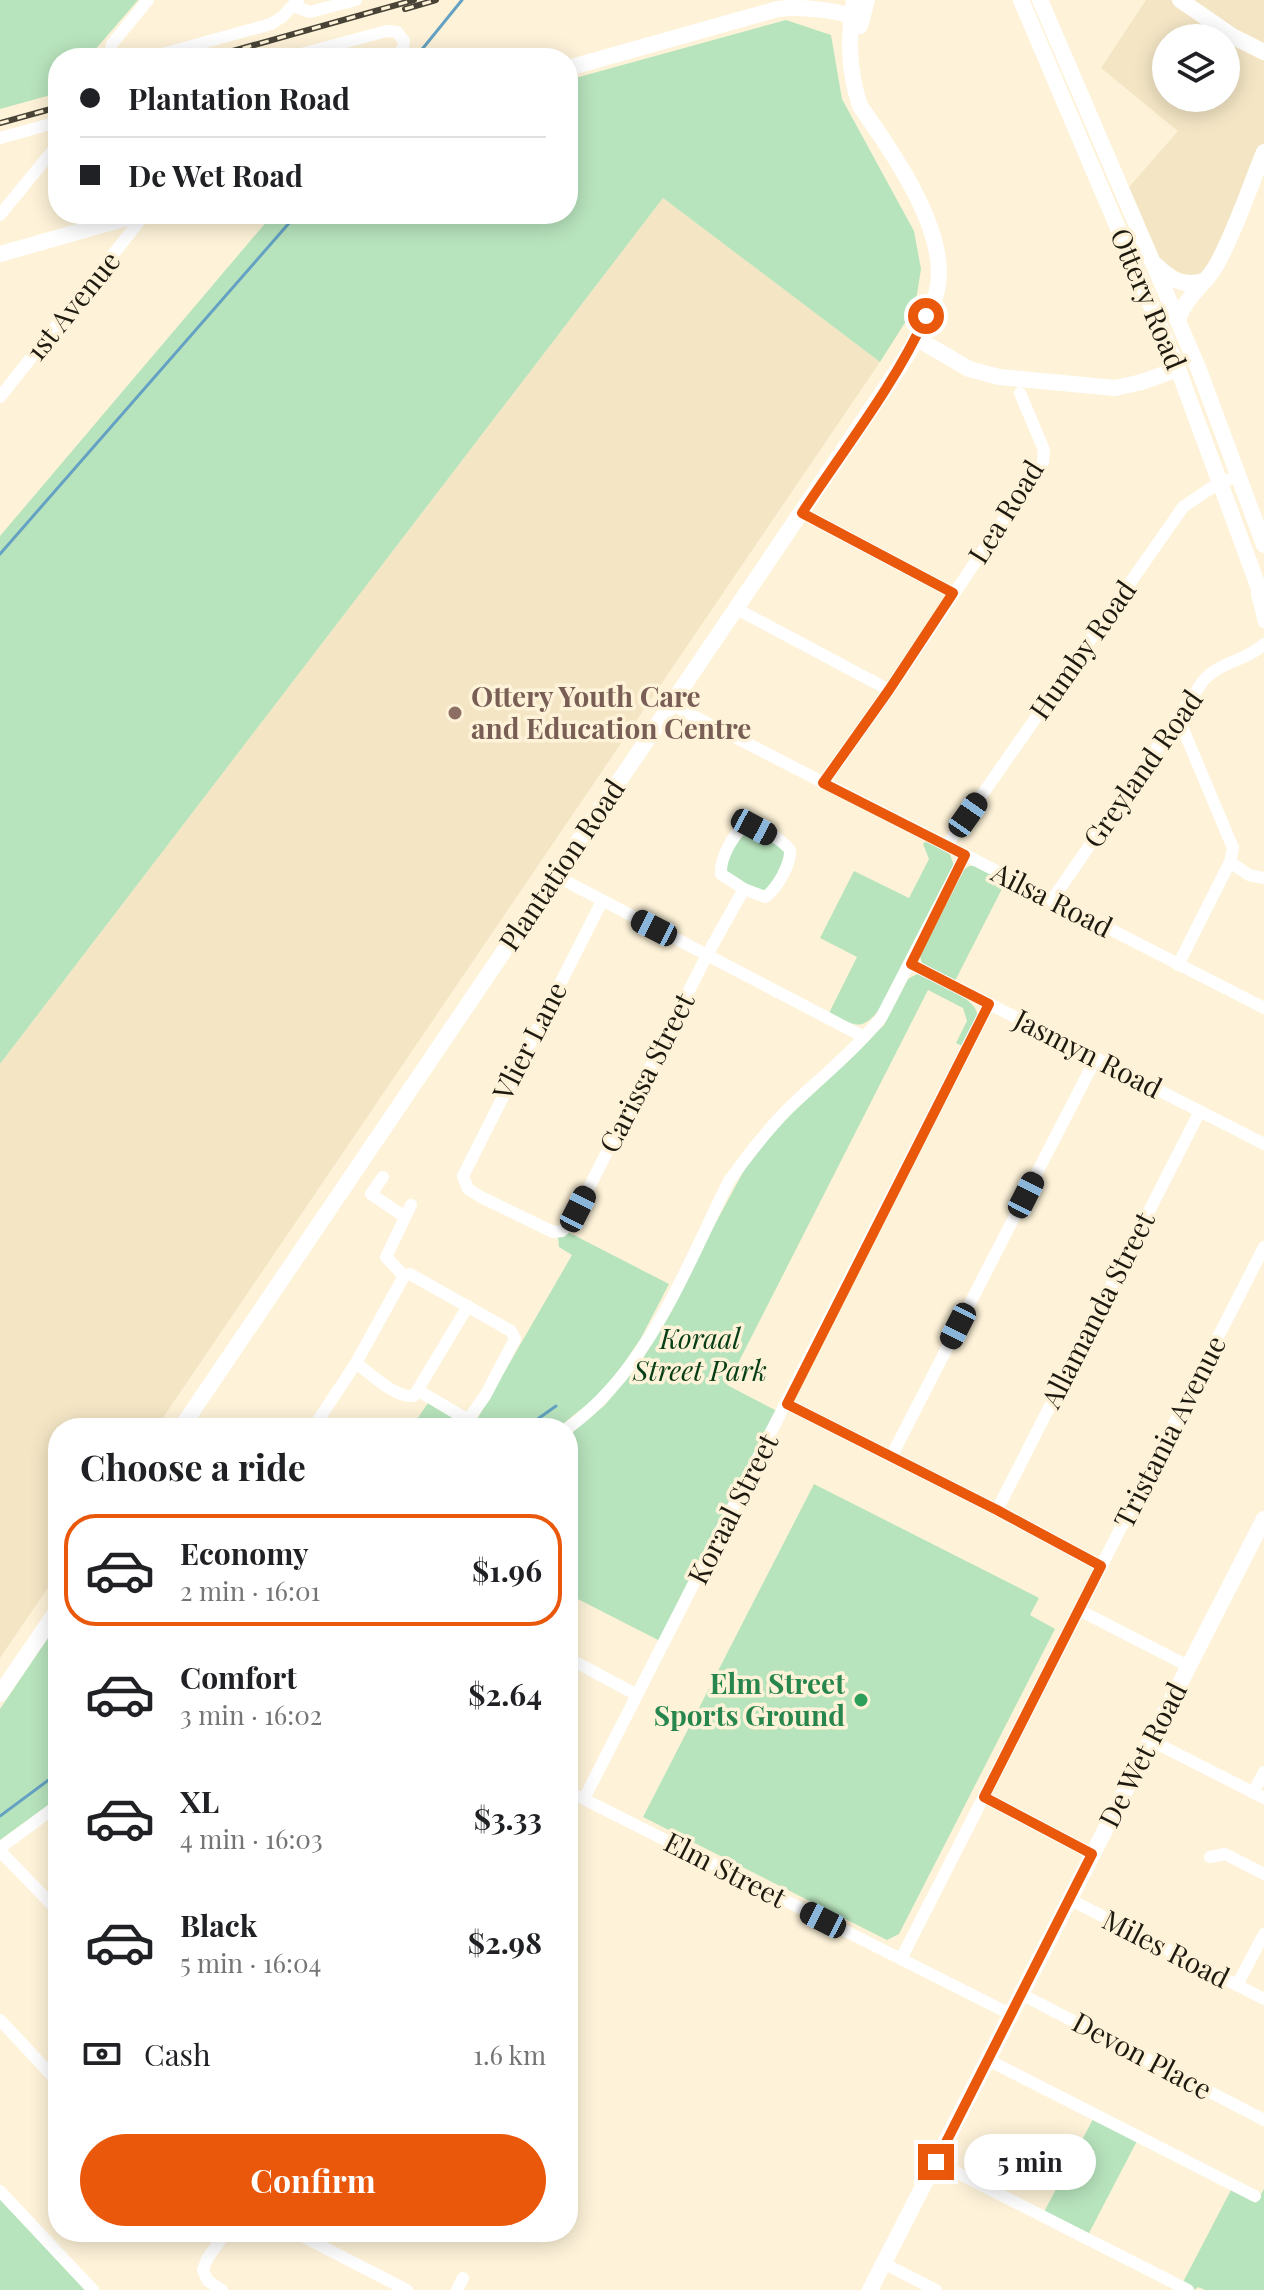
<!DOCTYPE html>
<meta charset="utf-8">
<style>
:root{--surface:#fff;--page:#f6f6f6;--text:#202124;--muted:#757577;--line:#e0e0e0;--accent:#ea580c}
body{margin:0;font-family:"Playfair Display",serif;background:var(--page);color:var(--text);height:100vh;display:flex;flex-direction:column;font-size:30px;white-space:nowrap}
*{box-sizing:border-box;margin:0}
p{font-size:26px;color:var(--muted)}
.icon{flex:none;width:44px;height:44px;fill:none;stroke:currentColor;stroke-width:2;stroke-linecap:round;stroke-linejoin:round}
.map{position:relative;flex:1;overflow:hidden}
.side{position:absolute;left:48px;top:1418px;width:530px;height:824px;display:flex;flex-direction:column;background:var(--surface);border-radius:32px;box-shadow:0 4px 20px #0003}
.side>*{flex:none}
.guide{position:absolute;left:48px;top:48px;width:530px;height:176px;border-radius:32px;box-shadow:0 4px 20px #0003;display:grid;align-content:center;height:176px;padding:0 32px;background:var(--surface)}
.tools{position:absolute;left:1152px;top:24px;display:grid;gap:16px}
.tools a{display:grid;place-items:center;width:88px;height:88px;border-radius:50%;background:var(--surface);box-shadow:0 4px 20px #0003;font-size:40px}
.end{position:absolute;width:36px;height:36px;margin:-18px;border:10px solid #ea580c;background:#fff;box-shadow:0 0 0 4px #fff}
.from{border-radius:50%}
.bubble{position:absolute;height:56px;border-radius:28px;background:var(--surface);box-shadow:0 4px 20px #0003;font-size:26px;font-weight:700;line-height:56px;text-align:center}
.car{position:absolute;width:24px;height:48px;margin:-24px -12px;border-radius:10px;box-shadow:0 0 6px 2px #0007;background:linear-gradient(#222 24%,#8ab4d8 0 40%,#222 0 76%,#8ab4d8 0 86%,#222 0)}
.guide b{display:flex;align-items:center;gap:28px;height:76px;font-size:30px}
.guide b+b{border-top:2px solid var(--line)}
.guide i{width:20px;height:20px;background:var(--text)}
ul{padding:0;list-style:none}
li{display:flex;align-items:center;gap:24px;height:112px;margin:0 16px 12px;padding:0 16px;border:4px solid transparent;border-radius:32px}
li div{flex:1}
li b{display:block;font-size:30px}
li em{font-style:normal;font-weight:700}
li.on{border-color:var(--accent)}
li>.icon{width:72px;height:72px;stroke-width:1.5}
h2{padding:0 32px;font-size:36px;line-height:96px}
.pay{display:flex;align-items:center;gap:20px;height:88px;padding:0 32px;font-size:30px}
.pay p{margin-inline-start:auto}
.primary-button{display:flex;gap:16px;margin-top:auto;padding:16px 32px}
.primary-button a{flex:1;height:92px;border-radius:48px;background:var(--accent);color:#fff;font-size:32px;font-weight:700;line-height:92px;text-align:center}
.map>svg:first-child{display:block}
</style>
<div class="map">
<svg width="1264" height="2290" viewBox="0 0 1264 2290">
<rect width="100%" height="100%" fill="#fef3d9"/>
<g fill="#f4e6c5" fill-rule="evenodd">
<path d="M1146,0H1264V152L1207,279L1166,275L1123,194L1178,131L1101,68ZM1166,38H1226V98H1166Z"/>
<path d="M663,198L880,362L156,1428H58V1573L0,1658V1064Z"/>
</g>
<g fill="#b8e4bd">
<path d="M0,0H138L88,58H58V93L0,109Z"/>
<path d="M786,20L831,35L842,99L914,231L921,269L915,307L880,362L663,198L0,1064V536L273,214H568V80Z"/>
<path d="M753,832L782,847L786,855L771,887L764,892L729,878L725,865L742,833Z"/>
<path d="M926,841L950,854L954,866L882,1006C862,1033 855,1026 829,1013L857,957L820,938L854,871L909,898L929,859L923,844Z"/>
<path d="M969,866H975L1006,881L955,981L922,963L920,956L963,870Z"/>
<path d="M917,974C932,981 981,999 977,1017C974,1027 967,1037 962,1046L956,1043L967,1021L963,1008L928,990L727,1385L777,1411L660,1641L568,1594V1436L605,1405L642,1360L749,1161L775,1129L884,1025L908,979Z"/>
<path d="M568,1232L669,1284L641,1338L620,1369L596,1397L558,1428H472L572,1255L559,1247L558,1237Z"/>
<path d="M428,1403L469,1428H411Z"/>
<path d="M814,1484L1039,1598L1030,1615L1055,1629L899,1934L887,1940L643,1817Z"/>
<path d="M58,1623V1798L0,1840V1709Z"/>
<path d="M1093,2119L1137,2141L1088,2235L1044,2212Z"/>
<path d="M1264,2189V2290H1205L1198,2287L1194,2290L1182,2284L1231,2190L1256,2203Z"/>
<path d="M0,2199L85,2290H0Z"/>
</g>
<g fill="none" stroke-linecap="round" stroke-linejoin="round">
<g stroke="#64a1c2" stroke-width="3">
<path d="M415,58L462,0"/>
<path d="M0,554L297,214"/>
<path d="M525,1428L556,1406"/>
<path d="M0,1816L58,1773"/>
</g>
<g stroke="#fff" stroke-width="12">
<path d="M293,6L310,12L356,0"/>
<path d="M116,58L111,49L112,44L148,0"/>
<path d="M148,58L271,24L282,17L298,0"/>
<path d="M286,58L387,31L397,32L404,41L403,48L395,58"/>
<path d="M0,138L58,122"/>
<path d="M0,215L58,144"/>
<path d="M0,397L145,214"/>
<path d="M802,513L953,593"/>
<path d="M1257,594L1264,622"/>
<path d="M735,608L889,690"/>
<path d="M670,704L1264,1008"/>
<path d="M1178,717L1233,848L1230,862L1178,965"/>
<path d="M823,783L889,690L1043,462L1044,450L1020,393"/>
<path d="M743,827C757,825 782,839 790,850C791,864 777,889 765,897L744,889L721,874C720,859 731,838 743,827Z"/>
<path d="M947,845L1183,507L1220,482L1237,477"/>
<path d="M1230,862L1249,875L1264,878"/>
<path d="M554,875L864,1037"/>
<path d="M1052,900L1203,681C1219,662 1246,661 1264,644"/>
<path d="M602,901L463,1176L468,1189L481,1197L553,1232L562,1231L572,1221L707,955L744,889"/>
<path d="M911,964L1264,1144"/>
<path d="M383,1177L371,1194L405,1217"/>
<path d="M404,1276L386,1257L411,1205"/>
<path d="M356,1363C371,1374 395,1398 414,1396L468,1306"/>
<path d="M787,1404L997,1510L1101,1566"/>
<path d="M313,1428L356,1363L404,1276L410,1274L511,1331L515,1339L485,1396L470,1417H463L419,1391"/>
<path d="M568,1428C649,1369 685,1269 729,1181C747,1156 766,1131 788,1109C819,1079 854,1051 881,1018L965,855"/>
<path d="M891,1457L1096,1058"/>
<path d="M997,1510L1200,1111"/>
<path d="M1079,1610L1188,1666"/>
<path d="M568,1658L637,1695"/>
<path d="M1150,1740L1264,1798"/>
<path d="M568,1791L1010,2014"/>
<path d="M1253,1793L1264,1772"/>
<path d="M984,1797L1092,1854"/>
<path d="M584,1799L989,1004"/>
<path d="M0,1848L58,1805"/>
<path d="M0,1851L58,1911"/>
<path d="M1210,1857L1225,1854L1264,1874"/>
<path d="M1069,1899L1264,1999"/>
<path d="M901,1959L1264,1247"/>
<path d="M1237,1985L1264,1934"/>
<path d="M1021,1994L1264,2120"/>
<path d="M0,2020L58,2082"/>
<path d="M988,2060L1255,2196"/>
<path d="M936,2162L1188,2290"/>
<path d="M0,2191L93,2290"/>
<path d="M294,2232L407,2290"/>
<path d="M883,2263L936,2290"/>
<path d="M222,2290L208,2281L203,2270L207,2259L226,2232"/>
<path d="M457,2290L463,2278"/>
</g>
<g stroke="#fff" stroke-width="16">
<path d="M1021,0L1178,369L1264,602"/>
<path d="M1040,0L1199,370L1264,545"/>
<path d="M1180,0L1234,37L1264,52"/>
<path d="M860,26L867,0"/>
<path d="M568,68L778,9C798,6 842,10 860,20"/>
<path d="M0,254L141,214"/>
<path d="M1156,265C1172,280 1184,288 1206,280"/>
<path d="M1178,320C1186,295 1205,286 1217,264C1236,229 1249,189 1264,152"/>
<path d="M916,338L969,369L999,377L1115,388L1142,382L1178,369"/>
<path d="M181,1428L863,421C889,381 923,339 936,294C953,237 892,151 860,106C848,70 848,37 854,0"/>
<path d="M0,1694L58,1609"/>
<path d="M870,2290L1264,1519"/>
</g>
<g stroke="#484336" stroke-width="6">
<g id="rail">
<path d="M405,9L436,0"/>
<path d="M208,58L414,0"/>
<path d="M0,123L58,107"/>
</g>
</g>
<use href="#rail" stroke="#fef3d9" stroke-width="3" stroke-dasharray="9" stroke-linecap="butt"/>
</g>
<g fill="none" stroke-linecap="round" stroke-linejoin="round">
<path stroke="#ea580c" stroke-width="10" d="M926,316C894,386 844,449 802,513L953,593L889,690L823,783L965,855L911,964L989,1004L787,1404L997,1510L1101,1566L984,1797L1092,1854L936,2162"/>
</g>
<circle fill="#8d6e63" stroke="#fef3d9" stroke-width="3" cx="455" cy="713" r="8"/>
<circle fill="#2e9e5b" stroke="#fef3d9" stroke-width="3" cx="861" cy="1700" r="8"/>
<g text-anchor="middle" stroke-width="7" stroke-linejoin="round" paint-order="stroke">
<g font-size="28" fill="#1e1a10" stroke="#fef3d9">
<text transform="translate(1148 299) rotate(67)" y="10">Ottery Road</text>
<text transform="translate(73 306) rotate(-51)" y="10">1st Avenue</text>
<text transform="translate(1006 512) rotate(-58)" y="10">Lea Road</text>
<text transform="translate(1083 650) rotate(-55)" y="10">Humby Road</text>
<text transform="translate(1143 769) rotate(-55)" y="10">Greyland Road</text>
<text transform="translate(562 865) rotate(-56)" y="10">Plantation Road</text>
<text transform="translate(1052 900) rotate(27)" y="10">Ailsa Road</text>
<text transform="translate(530 1041) rotate(-63)" y="10">Vlier Lane</text>
<text transform="translate(1088 1054) rotate(27)" y="10">Jasmyn Road</text>
<text transform="translate(647 1073) rotate(-63)" y="10">Carissa Street</text>
<text transform="translate(1098 1310) rotate(-63)" y="10">Allamanda Street</text>
<text transform="translate(1170 1432) rotate(-63)" y="10">Tristania Avenue</text>
<text transform="translate(733 1509) rotate(-63)" y="10">Koraal Street</text>
<text transform="translate(1143 1755) rotate(-63)" y="10">De Wet Road</text>
<text transform="translate(725 1870) rotate(27)" y="10">Elm Street</text>
<text transform="translate(1166 1949) rotate(27)" y="10">Miles Road</text>
<text transform="translate(1142 2056) rotate(28)" y="10">Devon Place</text>
</g>
<g font-size="28" font-weight="bold" fill="#785e54" stroke="#fef3d9" text-anchor="start">
<text x="471" y="707">Ottery Youth Care<tspan x="471" dy="32">and Education Centre</tspan></text>
</g>
<g font-size="28" font-style="italic" fill="#063e16" stroke="#fef3d9">
<text x="700" y="1349">Koraal<tspan x="700" dy="32">Street Park</tspan></text>
</g>
<g font-size="28" font-weight="bold" fill="#27864d" stroke="#fef3d9" text-anchor="end">
<text x="845" y="1694">Elm Street<tspan x="845" dy="32">Sports Ground</tspan></text>
</g>
</g>
</svg>
<div class="tools">
<a><svg class="icon" aria-label="layers" viewBox="0 0 24 24"><path d="M12 4l9 5-9 5-9-5zM3 14l9 5 9-5"/></svg></a>
</div>
<i class="end from" style="left:926px;top:316px"></i>
<i class="end" style="left:936px;top:2162px"></i>
<div class="bubble" style="left:964px;top:2134px;width:132px">5 min</div>
<i class="car" style="left:968px;top:815px;rotate:35deg"></i>
<i class="car" style="left:754px;top:827px;rotate:118deg"></i>
<i class="car" style="left:654px;top:928px;rotate:297deg"></i>
<i class="car" style="left:1026px;top:1195px;rotate:27deg"></i>
<i class="car" style="left:578px;top:1209px;rotate:27deg"></i>
<i class="car" style="left:958px;top:1326px;rotate:207deg"></i>
<i class="car" style="left:823px;top:1920px;rotate:297deg"></i>
<div class="guide">
<b><i class="from"></i>Plantation Road</b>
<b><i></i>De Wet Road</b>
</div>
<section class="side">
<h2>Choose a ride</h2>
<ul>
<li class="on"><svg class="icon" aria-label="car" viewBox="0 0 24 24"><path d="M5 17H2v-5l4-1 3-4h7l3 4 3 1v5h-3M9 17h6M6 11h13"/><circle cx="7" cy="17" r="2"/><circle cx="17" cy="17" r="2"/></svg><div><b>Economy</b><p>2 min · 16:01</p></div><em>$1.96</em></li>
<li><svg class="icon" aria-label="car" viewBox="0 0 24 24"><path d="M5 17H2v-5l4-1 3-4h7l3 4 3 1v5h-3M9 17h6M6 11h13"/><circle cx="7" cy="17" r="2"/><circle cx="17" cy="17" r="2"/></svg><div><b>Comfort</b><p>3 min · 16:02</p></div><em>$2.64</em></li>
<li><svg class="icon" aria-label="car" viewBox="0 0 24 24"><path d="M5 17H2v-5l4-1 3-4h7l3 4 3 1v5h-3M9 17h6M6 11h13"/><circle cx="7" cy="17" r="2"/><circle cx="17" cy="17" r="2"/></svg><div><b>XL</b><p>4 min · 16:03</p></div><em>$3.33</em></li>
<li><svg class="icon" aria-label="car" viewBox="0 0 24 24"><path d="M5 17H2v-5l4-1 3-4h7l3 4 3 1v5h-3M9 17h6M6 11h13"/><circle cx="7" cy="17" r="2"/><circle cx="17" cy="17" r="2"/></svg><div><b>Black</b><p>5 min · 16:04</p></div><em>$2.98</em></li>
</ul>
<div class="pay"><svg class="icon" aria-label="cash" viewBox="0 0 24 24"><path d="M3 7h18v10H3z"/><circle cx="12" cy="12" r="2"/></svg>Cash<p>1.6 km</p></div>
<div class="primary-button"><a>Confirm</a></div>
</section>
</div>
